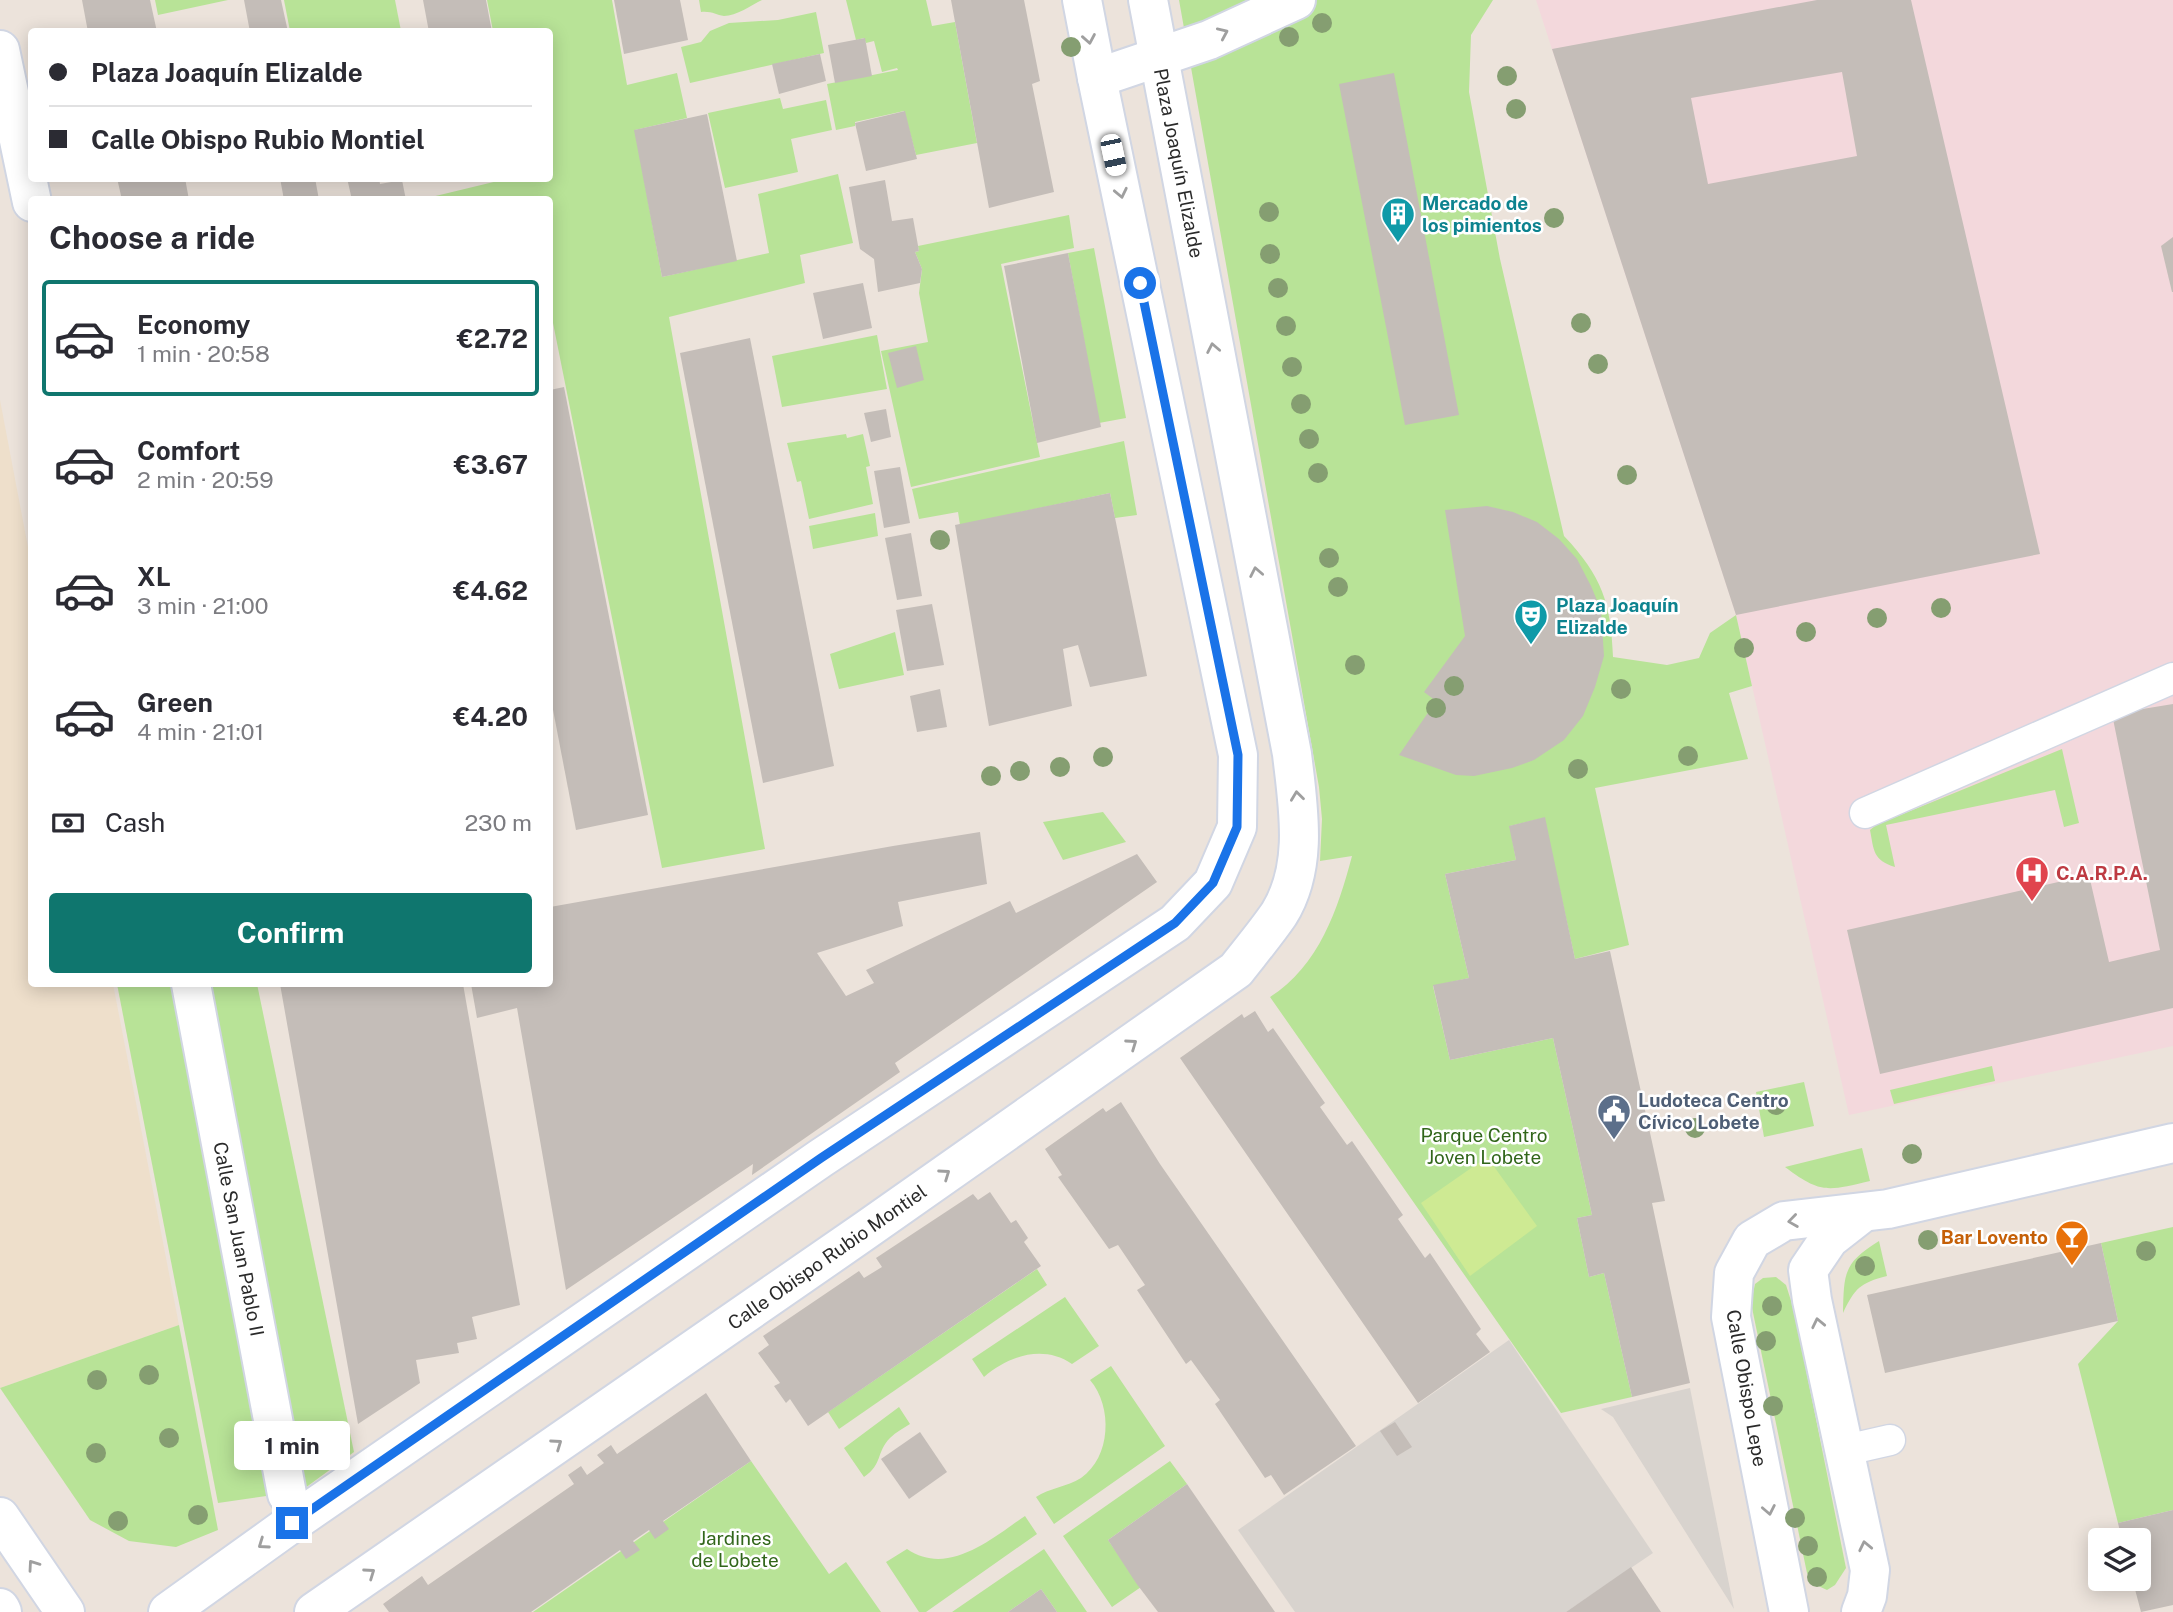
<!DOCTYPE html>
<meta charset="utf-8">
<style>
:root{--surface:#fff;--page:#f2f2f3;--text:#2b2b33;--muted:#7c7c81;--line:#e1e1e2;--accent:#0f766e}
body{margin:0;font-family:"Public Sans",sans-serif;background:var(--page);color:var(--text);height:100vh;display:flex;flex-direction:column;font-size:26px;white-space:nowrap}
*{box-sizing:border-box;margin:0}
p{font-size:23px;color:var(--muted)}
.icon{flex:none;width:38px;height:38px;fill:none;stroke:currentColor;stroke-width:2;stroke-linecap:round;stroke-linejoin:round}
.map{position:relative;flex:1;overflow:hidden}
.details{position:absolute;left:28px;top:196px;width:525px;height:791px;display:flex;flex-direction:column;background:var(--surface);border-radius:7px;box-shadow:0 4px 18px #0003}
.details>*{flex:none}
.banner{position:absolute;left:28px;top:28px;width:525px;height:154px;border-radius:7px;box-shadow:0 4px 18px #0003;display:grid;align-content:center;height:154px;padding:0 21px;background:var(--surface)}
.tools{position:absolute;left:2088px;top:1528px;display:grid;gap:14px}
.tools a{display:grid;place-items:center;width:63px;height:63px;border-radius:7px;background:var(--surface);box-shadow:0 4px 18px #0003;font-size:35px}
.end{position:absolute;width:32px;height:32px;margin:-16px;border:9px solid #1a73e8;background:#fff;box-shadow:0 0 0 4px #fff}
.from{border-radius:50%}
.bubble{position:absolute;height:49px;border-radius:7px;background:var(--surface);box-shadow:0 4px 18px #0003;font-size:23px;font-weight:700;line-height:49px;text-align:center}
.car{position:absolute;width:21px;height:42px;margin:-21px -10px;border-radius:9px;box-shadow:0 0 5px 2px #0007;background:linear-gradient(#fff 24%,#345 0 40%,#fff 0 76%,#345 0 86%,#fff 0)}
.banner b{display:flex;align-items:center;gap:24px;height:66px;font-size:26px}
.banner b+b{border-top:2px solid var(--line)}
.banner i{width:18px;height:18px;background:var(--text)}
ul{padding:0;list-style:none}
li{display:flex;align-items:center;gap:21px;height:116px;margin:0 14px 10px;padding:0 7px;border:4px solid transparent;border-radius:7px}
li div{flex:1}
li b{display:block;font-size:26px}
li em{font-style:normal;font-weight:700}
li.active{border-color:var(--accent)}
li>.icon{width:63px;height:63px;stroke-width:1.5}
h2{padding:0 21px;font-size:32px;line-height:84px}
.pay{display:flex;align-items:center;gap:18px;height:77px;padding:0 21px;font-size:26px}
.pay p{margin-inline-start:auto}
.primary-button{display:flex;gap:14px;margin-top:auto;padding:14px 21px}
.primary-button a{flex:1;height:80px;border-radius:7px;background:var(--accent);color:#fff;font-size:28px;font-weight:700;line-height:80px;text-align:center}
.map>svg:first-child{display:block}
</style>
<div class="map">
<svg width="2173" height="1612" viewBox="0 0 2173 1612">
<rect width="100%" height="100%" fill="#ece3db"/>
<path fill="#eedfcb" d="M0,400L31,563L32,984H113L179,1325L0,1388Z"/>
<path fill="#f3d8dc" d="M1536,0H2173V1046L1849,1115L1736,615Z"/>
<g fill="#b8e397">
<path d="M155,0H228L158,15Z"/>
<path d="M284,0H395L401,31H290Z"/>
<path d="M487,0H612L627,85L677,73L687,118L635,130L662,277L769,253L758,194L838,174L853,243L800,255L805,283L669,317L765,849L662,868L550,308V200H419L506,179L550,178V32L493,31Z"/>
<path d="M699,0H762C752,5 736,16 724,16C716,15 712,11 701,12Z"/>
<path d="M846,0H926L932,26L955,22L977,143L916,155L904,111L855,122V126L836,130L827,84L898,70L897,68L882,72L874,41L866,43L864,38L856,40Z"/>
<path d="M1179,0H1493L1471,35L1469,92L1500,259L1564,536C1602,576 1611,603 1613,657L1667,665L1699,658L1710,633L1736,615L1752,686L1729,693L1748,759L1595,788L1629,945L1575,959L1544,818L1510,826L1516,860L1445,874L1469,978L1433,986L1450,1060L1553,1038L1592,1215L1577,1218L1589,1277L1604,1273L1632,1397L1561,1413L1270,997C1319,966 1338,909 1352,856L1320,861L1322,819L1319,787Z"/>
<path d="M816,12L824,53L690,83L681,47L701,42L710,31L729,23L778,20Z"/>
<path d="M780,98L783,109L826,100L832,130L791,139L798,172L725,188L708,113Z"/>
<path d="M1069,215L1074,248L1001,264L1040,457L911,487L881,351L928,342L919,293L922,269L915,252L919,251L918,246Z"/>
<path d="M1094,248L1126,418L1099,423L1068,253Z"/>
<path d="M877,335L887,389L782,407L772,356Z"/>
<path d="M846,434L847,438L863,434L870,466L866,467L873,504L809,519L801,481L797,482L787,443Z"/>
<path d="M1124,441L1137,515L1115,518L1110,493L960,525L958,512L919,519L912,489Z"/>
<path d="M875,513L878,536L813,549L809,526Z"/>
<path d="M895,632L904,675L839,689L830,654Z"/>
<path d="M2062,749L2079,823L2064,827L2055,790L1886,825L1895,867C1873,860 1874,851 1870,830L1876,825Z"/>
<path d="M1103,812L1126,842L1063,860L1043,822Z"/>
<path d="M117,984H257L354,1452L301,1491L218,1503Z"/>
<path d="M1992,1066L1995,1081L1894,1104L1890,1090Z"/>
<path d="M1804,1082L1814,1126L1764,1137L1756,1092Z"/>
<path d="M1862,1148L1870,1181C1827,1191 1821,1194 1785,1167Z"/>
<path d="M2173,1227V1510L2118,1523L2078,1364L2118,1321L2101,1243Z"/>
<path d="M1879,1241L1887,1276C1860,1283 1855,1288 1843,1313C1844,1274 1843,1263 1879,1241Z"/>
<path d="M1037,1269L1047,1285L839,1429L828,1412Z"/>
<path d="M1776,1277L1786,1285L1794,1310L1846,1568L1835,1585L1827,1590L1814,1584L1807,1573L1751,1303L1755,1284L1763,1278Z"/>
<path d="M1065,1297L1099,1346L1072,1364C1043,1344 1008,1356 984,1377L972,1359Z"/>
<path d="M179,1325L218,1530L176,1547L129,1541L90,1520L0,1388Z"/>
<path d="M1111,1366L1165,1446L1054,1524L1036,1497C1049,1488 1067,1487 1081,1478C1111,1457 1113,1407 1090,1380Z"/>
<path d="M899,1407L910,1424C904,1428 896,1432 890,1438C876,1452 883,1464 864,1477L844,1448Z"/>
<path d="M751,1461L829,1574L846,1562L881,1612H533Z"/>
<path d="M1170,1461L1187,1484L1108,1540L1141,1587L1112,1607L1063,1536Z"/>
<path d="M1025,1516L1037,1534L926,1612H919L886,1562L907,1549C948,1577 991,1539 1025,1516Z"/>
<path d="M1044,1549L1087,1612H1057L1041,1589L1008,1612H952Z"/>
</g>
<path fill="#ceea93" d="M1487,1157L1537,1226L1470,1276L1421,1203Z"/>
<g fill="#d8d3ce">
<path d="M1509,1340L1653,1553L1566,1612H1295L1238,1530Z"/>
<path d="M1690,1388L1734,1609L1613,1417L1601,1409Z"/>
</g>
<g fill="#c4bdb8" fill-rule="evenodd">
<path d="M82,0H150L157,32H88Z"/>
<path d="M244,0H281L288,32H250Z"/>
<path d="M423,0H486L492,32H429Z"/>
<path d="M614,0H680L688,40L624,54Z"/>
<path d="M951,0H1024L1040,81L1032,84L1054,192L989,208Z"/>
<path d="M1817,0H1911L2040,554L1736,615L1552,49ZM1842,72L1857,156L1708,184L1691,98Z"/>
<path d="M865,38L872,76L835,83L828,45Z"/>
<path d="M820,54L826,81L779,94L772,64Z"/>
<path d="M1394,73L1459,415L1405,425L1339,84Z"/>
<path d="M905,111L917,159L866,171L855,123Z"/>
<path d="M707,114L737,261L662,277L634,130Z"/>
<path d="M117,178H185L189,200H122Z"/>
<path d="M280,178H315L319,200H284Z"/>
<path d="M347,178H379L380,184L402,180L406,200H352Z"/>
<path d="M885,180L892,221L913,218L919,251L915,252L922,269L920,283L878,292L874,259L860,249L849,187Z"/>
<path d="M2173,237V292H2172L2161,246Z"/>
<path d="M1068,253L1101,427L1037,443L1004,266Z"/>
<path d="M863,283L872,328L823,339L813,293Z"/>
<path d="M750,338L834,766L763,783L680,353Z"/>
<path d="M916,346L924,380L897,388L888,353Z"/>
<path d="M564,387L648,815L576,830L550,694V390Z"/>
<path d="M886,409L891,437L871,442L864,413Z"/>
<path d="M900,467L910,523L884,528L874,471Z"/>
<path d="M1110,493L1147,676L1090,687L1078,645L1063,649L1072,706L989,726L955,525Z"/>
<path d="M1487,506L1513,512L1537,522L1559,539L1577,559L1591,586L1601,610L1604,656L1595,687L1583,716L1564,740L1534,760L1512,768L1474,776L1456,775L1399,755L1436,701L1424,692L1465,636L1445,510Z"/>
<path d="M911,533L922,596L897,600L885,538Z"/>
<path d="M932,604L944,665L907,671L896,610Z"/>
<path d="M940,689L947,727L917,732L910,696Z"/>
<path d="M2173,704V1008L1880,1074L1847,930L2089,875L2109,962L2160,950L2112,714Z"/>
<path d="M1545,817L1575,959L1610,951L1665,1201L1652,1203L1690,1383L1632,1397L1604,1273L1589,1277L1577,1218L1592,1215L1553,1038L1450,1060L1433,985L1469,978L1445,874L1516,860L1509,826Z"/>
<path d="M980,832L987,884L898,902L903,926L817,953L846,996L874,983L866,970L1010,901L1016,913L1137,854L1157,882L895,1063L900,1072L752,1175L753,1164L566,1290L517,1008L477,1018L471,984H550V907L893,846Z"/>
<path d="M280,984H463L488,1126L520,1305L472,1317L477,1339L457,1343L459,1353L416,1360L420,1383L358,1424Z"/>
<path d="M1255,1011L1268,1032L1273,1028L1325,1103L1320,1107L1347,1145L1352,1141L1403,1215L1398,1219L1425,1258L1430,1253L1481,1329L1476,1334L1490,1352L1418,1403L1180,1058L1242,1014L1244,1018Z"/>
<path d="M1121,1102L1160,1164L1356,1446L1284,1495L1271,1475L1265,1478L1215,1404L1220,1400L1191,1360L1186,1364L1137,1290L1145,1285L1118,1245L1109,1249L1058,1177L1062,1175L1045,1149L1103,1108L1106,1112Z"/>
<path d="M990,1192L1011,1223L1016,1220L1028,1238L1024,1242L1041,1266L808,1426L790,1399L786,1403L774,1386L780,1383L758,1353L769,1345L763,1336L859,1271L864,1278L882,1267L876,1258L973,1194L978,1200Z"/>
<path d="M2101,1243L2118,1321L1885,1373L1867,1295Z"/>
<path d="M706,1393L751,1461L663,1521L669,1529L655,1539L649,1530L633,1541L640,1550L626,1559L620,1550L531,1612H389L383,1604L422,1576L428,1585L574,1484L568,1475L581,1466L587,1475L604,1463L597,1455L611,1445L617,1454Z"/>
<path d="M1395,1422L1412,1447L1397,1456L1380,1431Z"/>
<path d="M920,1432L947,1472L909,1499L881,1459Z"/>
<path d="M1187,1484L1275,1612H1158L1136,1583L1108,1540Z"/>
<path d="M2173,1510V1605L2141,1612L2132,1578H2138V1540H2122L2118,1523Z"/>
<path d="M1631,1567L1661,1612H1566Z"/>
<path d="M1041,1589L1057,1612H1008Z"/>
</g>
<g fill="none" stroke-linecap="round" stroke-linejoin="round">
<g stroke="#d1d6e3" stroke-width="33">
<g id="service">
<path d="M1865,813L2173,678"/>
<path d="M1846,1450L1890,1440"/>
</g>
</g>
<g stroke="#d1d6e3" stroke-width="42">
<path id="pedestrian" d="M191,984L287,1494"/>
</g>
<g stroke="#d1d6e3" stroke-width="42">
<g id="minor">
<path d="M0,50L32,202"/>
<path d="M1097,78L1209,40L1296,0"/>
<path d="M0,1517L65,1612"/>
<path d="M0,1608L2,1612"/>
<path d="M168,1612L292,1523L821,1158L1175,923L1213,883L1237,827L1238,755L1097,78L1082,0"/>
<path d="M314,1612L866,1230L1236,970C1250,952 1266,933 1279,914C1309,866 1298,806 1292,754L1148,0"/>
<path d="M1789,1612L1731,1317L1734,1273L1752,1240L1784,1221L1888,1209L2173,1143"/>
<path d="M1861,1612L1867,1596L1870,1570L1812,1300L1808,1270L1829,1239L1861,1214"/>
</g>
</g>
<use href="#service" stroke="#fff" stroke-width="30"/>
<use href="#pedestrian" stroke="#fff" stroke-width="38"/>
<use href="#minor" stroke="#fff" stroke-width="38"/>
</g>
<g fill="#859e71">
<circle cx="1322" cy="23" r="10"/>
<circle cx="1289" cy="37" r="10"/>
<circle cx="1071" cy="47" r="10"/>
<circle cx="1507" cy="76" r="10"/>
<circle cx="1516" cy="109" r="10"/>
<circle cx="1269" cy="212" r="10"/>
<circle cx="1554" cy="218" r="10"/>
<circle cx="1270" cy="254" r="10"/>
<circle cx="1278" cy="288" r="10"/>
<circle cx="1581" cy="323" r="10"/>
<circle cx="1286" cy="326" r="10"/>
<circle cx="1598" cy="364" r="10"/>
<circle cx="1292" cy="367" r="10"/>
<circle cx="1301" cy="404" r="10"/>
<circle cx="1309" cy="439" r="10"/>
<circle cx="1318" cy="473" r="10"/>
<circle cx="1627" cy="475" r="10"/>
<circle cx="940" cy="540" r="10"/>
<circle cx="1329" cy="558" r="10"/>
<circle cx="1338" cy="587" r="10"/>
<circle cx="1941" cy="608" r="10"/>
<circle cx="1877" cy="618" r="10"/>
<circle cx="1806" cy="632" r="10"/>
<circle cx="1744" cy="648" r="10"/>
<circle cx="1355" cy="665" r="10"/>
<circle cx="1454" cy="686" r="10"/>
<circle cx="1621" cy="689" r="10"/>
<circle cx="1436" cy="708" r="10"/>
<circle cx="1688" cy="756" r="10"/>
<circle cx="1103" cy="757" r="10"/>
<circle cx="1060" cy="767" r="10"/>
<circle cx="1578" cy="769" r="10"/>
<circle cx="1020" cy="771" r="10"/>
<circle cx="991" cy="776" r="10"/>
<circle cx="1776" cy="1105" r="10"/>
<circle cx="1695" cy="1128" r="10"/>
<circle cx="1912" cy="1154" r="10"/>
<circle cx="1928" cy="1240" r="10"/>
<circle cx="2146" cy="1251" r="10"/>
<circle cx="1865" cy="1266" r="10"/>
<circle cx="1772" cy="1306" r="10"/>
<circle cx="1766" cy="1341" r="10"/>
<circle cx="149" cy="1375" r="10"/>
<circle cx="97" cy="1380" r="10"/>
<circle cx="1773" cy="1406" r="10"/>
<circle cx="169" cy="1438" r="10"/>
<circle cx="96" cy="1453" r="10"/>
<circle cx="198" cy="1515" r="10"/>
<circle cx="1795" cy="1518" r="10"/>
<circle cx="118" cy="1521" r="10"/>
<circle cx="1808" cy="1546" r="10"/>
<circle cx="1817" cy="1577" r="10"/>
</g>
<defs><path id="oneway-chevron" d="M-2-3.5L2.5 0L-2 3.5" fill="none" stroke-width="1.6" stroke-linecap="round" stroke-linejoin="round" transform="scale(1.75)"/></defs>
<g stroke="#9f9f9f">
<use href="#oneway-chevron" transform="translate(1223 33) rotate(-24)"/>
<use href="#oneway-chevron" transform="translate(1089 39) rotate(80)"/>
<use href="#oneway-chevron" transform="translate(1121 193) rotate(78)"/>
<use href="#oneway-chevron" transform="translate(1213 348) rotate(-101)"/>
<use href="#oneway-chevron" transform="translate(1256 572) rotate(-101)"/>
<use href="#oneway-chevron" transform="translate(1297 796) rotate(-97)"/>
<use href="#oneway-chevron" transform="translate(1132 1044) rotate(-35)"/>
<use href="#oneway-chevron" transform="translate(945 1174) rotate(-35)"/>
<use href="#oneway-chevron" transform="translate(1793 1221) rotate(172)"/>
<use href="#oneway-chevron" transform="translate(1818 1323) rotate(-102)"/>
<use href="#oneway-chevron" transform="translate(557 1444) rotate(-35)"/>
<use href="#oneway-chevron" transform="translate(1769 1510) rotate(79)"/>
<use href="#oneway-chevron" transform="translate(263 1544) rotate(145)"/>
<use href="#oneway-chevron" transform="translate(1865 1546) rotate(-102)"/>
<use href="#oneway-chevron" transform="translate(33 1565) rotate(-125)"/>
<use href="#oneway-chevron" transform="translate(370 1573) rotate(-35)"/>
</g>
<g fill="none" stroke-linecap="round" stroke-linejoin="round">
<path stroke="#1a73e8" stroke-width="9" d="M292,1523L821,1158L1175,923L1213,883L1237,827L1238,755L1140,283"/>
</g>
<defs>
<g id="building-pin" transform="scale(1.75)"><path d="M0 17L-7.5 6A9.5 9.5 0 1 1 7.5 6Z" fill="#0f9aa8" stroke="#fff"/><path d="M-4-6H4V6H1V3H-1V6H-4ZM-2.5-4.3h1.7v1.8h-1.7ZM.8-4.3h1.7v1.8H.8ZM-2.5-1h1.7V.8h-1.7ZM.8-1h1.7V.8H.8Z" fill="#fff"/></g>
<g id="theatre-pin" transform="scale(1.75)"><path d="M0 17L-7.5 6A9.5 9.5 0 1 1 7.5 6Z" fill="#0f9aa8" stroke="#fff"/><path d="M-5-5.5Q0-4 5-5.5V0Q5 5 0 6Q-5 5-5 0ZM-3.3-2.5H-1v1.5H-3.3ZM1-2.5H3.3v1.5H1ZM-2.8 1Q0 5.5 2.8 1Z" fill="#fff"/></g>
<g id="hospital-pin" transform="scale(1.75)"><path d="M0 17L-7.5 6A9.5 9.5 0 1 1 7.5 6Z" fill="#e0444e" stroke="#fff"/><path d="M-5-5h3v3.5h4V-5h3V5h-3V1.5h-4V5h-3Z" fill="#fff"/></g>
<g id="civic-pin" transform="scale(1.75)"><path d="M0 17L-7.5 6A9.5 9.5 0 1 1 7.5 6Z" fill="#5c6f8a" stroke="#fff"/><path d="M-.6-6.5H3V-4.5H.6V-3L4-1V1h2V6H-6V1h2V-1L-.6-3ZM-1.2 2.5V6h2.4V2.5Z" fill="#fff"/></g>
<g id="bar-pin" transform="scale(1.75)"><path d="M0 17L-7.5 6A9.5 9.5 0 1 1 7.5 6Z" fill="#e8710a" stroke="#fff"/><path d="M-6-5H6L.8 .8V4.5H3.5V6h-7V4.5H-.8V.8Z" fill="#fff"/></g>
</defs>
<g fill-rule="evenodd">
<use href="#building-pin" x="1398" y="214"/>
<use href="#theatre-pin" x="1531" y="616"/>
<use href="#hospital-pin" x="2032" y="873"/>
<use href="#civic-pin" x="1614" y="1111"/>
<use href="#bar-pin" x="2072" y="1237"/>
</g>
<g text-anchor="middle" stroke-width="5" stroke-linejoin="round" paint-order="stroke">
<g font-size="19" fill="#2a2a2a" stroke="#fff">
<text transform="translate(1179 163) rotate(79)" y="7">Plaza Joaquín Elizalde</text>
<text transform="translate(239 1239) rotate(79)" y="7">Calle San Juan Pablo II</text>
<text transform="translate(827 1257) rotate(-35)" y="7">Calle Obispo Rubio Montiel</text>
<text transform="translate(1747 1388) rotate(80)" y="7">Calle Obispo Lepe</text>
</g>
<g font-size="19" font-weight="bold" fill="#0d838f" stroke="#fff" text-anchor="start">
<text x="1422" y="210">Mercado de<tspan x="1422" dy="22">los pimientos</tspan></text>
<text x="1556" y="612">Plaza Joaquín<tspan x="1556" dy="22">Elizalde</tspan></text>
</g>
<g font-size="19" font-weight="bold" fill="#be3a42" stroke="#fff" text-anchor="start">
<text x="2056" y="880">C.A.R.P.A.</text>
</g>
<g font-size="19" font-weight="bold" fill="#4e5e75" stroke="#fff" text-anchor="start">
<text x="1638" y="1107">Ludoteca Centro<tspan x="1638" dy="22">Cívico Lobete</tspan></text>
</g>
<g font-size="19" fill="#31661a" stroke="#fff">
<text x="1484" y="1142">Parque Centro<tspan x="1484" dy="22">Joven Lobete</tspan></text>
<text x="735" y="1545">Jardines<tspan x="735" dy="22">de Lobete</tspan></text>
</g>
<g font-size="19" font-weight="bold" fill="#c56008" stroke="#fff" text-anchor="end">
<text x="2048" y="1244">Bar Lovento</text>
</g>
</g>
</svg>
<div class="tools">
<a><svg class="icon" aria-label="layers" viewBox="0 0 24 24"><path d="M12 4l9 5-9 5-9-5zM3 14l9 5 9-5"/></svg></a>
</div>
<i class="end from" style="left:1140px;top:283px"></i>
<i class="end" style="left:292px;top:1523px"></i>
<div class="bubble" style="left:234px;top:1421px;width:116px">1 min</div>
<i class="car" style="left:1113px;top:155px;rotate:168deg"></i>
<div class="banner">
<b><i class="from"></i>Plaza Joaquín Elizalde</b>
<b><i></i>Calle Obispo Rubio Montiel</b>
</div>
<section class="details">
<h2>Choose a ride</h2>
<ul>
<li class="active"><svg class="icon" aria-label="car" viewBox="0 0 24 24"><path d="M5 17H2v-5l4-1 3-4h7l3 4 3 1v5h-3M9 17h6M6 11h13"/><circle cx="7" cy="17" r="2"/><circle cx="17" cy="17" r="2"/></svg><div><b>Economy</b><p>1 min · 20:58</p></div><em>€2.72</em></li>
<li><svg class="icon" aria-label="car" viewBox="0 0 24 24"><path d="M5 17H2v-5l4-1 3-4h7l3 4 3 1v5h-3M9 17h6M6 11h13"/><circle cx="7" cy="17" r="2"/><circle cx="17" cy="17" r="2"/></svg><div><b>Comfort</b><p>2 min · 20:59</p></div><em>€3.67</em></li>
<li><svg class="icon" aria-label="car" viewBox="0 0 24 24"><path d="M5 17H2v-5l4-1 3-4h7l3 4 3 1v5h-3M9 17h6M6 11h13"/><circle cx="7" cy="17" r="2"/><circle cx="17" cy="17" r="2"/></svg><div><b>XL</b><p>3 min · 21:00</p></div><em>€4.62</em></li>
<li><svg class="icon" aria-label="car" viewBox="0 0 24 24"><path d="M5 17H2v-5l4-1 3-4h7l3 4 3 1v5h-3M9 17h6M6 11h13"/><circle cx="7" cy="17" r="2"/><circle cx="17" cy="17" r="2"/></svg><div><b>Green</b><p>4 min · 21:01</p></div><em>€4.20</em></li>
</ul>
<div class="pay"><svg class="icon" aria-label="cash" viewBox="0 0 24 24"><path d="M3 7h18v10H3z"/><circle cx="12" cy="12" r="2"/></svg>Cash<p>230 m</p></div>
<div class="primary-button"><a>Confirm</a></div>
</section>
</div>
